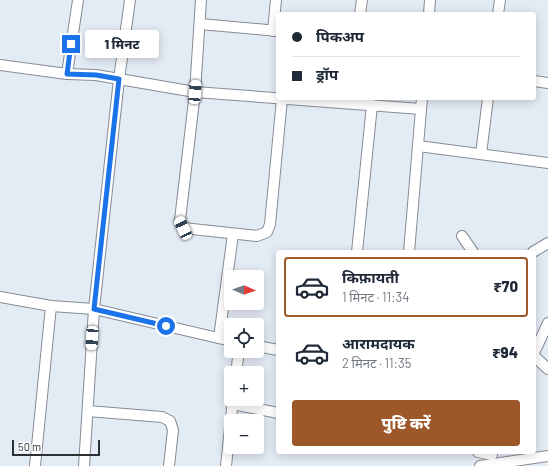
<!DOCTYPE html>
<html lang="hi">
<meta charset="utf-8">
<style>
:root{--surface:#fff;--page:#f2f2f3;--text:#1f2937;--muted:#747a83;--line:#e0e1e3;--accent:#9c5829}
body{margin:0;font-family:Barlow,"Noto Sans Devanagari",sans-serif;background:var(--page);color:var(--text);height:100vh;display:flex;flex-direction:column;font-size:15px;white-space:nowrap}
*{box-sizing:border-box;margin:0}
p{font-size:13px;color:var(--muted)}
.icon{flex:none;width:22px;height:22px;fill:none;stroke:currentColor;stroke-width:2;stroke-linecap:round;stroke-linejoin:round}
.map{position:relative;flex:1;overflow:hidden}
.side{position:absolute;left:276px;top:250px;width:260px;height:204px;display:flex;flex-direction:column;background:var(--surface);border-radius:4px;box-shadow:0 2px 10px #0003}
.side>*{flex:none}
.top-card{position:absolute;left:276px;top:12px;width:260px;height:88px;border-radius:4px;box-shadow:0 2px 10px #0003;display:grid;align-content:center;height:88px;padding:0 16px;background:var(--surface)}
.needle{width:26px;rotate:92deg}
.fabs{position:absolute;left:224px;top:270px;display:grid;gap:8px}
.fabs a{display:grid;place-items:center;width:40px;height:40px;border-radius:4px;background:var(--surface);box-shadow:0 2px 10px #0003;font-size:20px}
.scale{position:absolute;left:12px;bottom:10px;width:88px;box-sizing:border-box;padding-left:4px;border:2px solid #2d3033;border-top:0;font-size:11px;line-height:14px;white-space:nowrap;color:#2d3033;-webkit-text-stroke:3px #fff;paint-order:stroke}
.end{position:absolute;width:18px;height:18px;margin:-9px;border:5px solid #1a73e8;background:#fff;box-shadow:0 0 0 2px #fff}
.from{border-radius:50%}
.bubble{position:absolute;height:28px;border-radius:4px;background:var(--surface);box-shadow:0 2px 10px #0003;font-size:13px;font-weight:800;line-height:28px;text-align:center}
.car{position:absolute;width:12px;height:24px;margin:-12px -6px;border-radius:5px;box-shadow:0 0 3px 1px #0007;background:linear-gradient(#fff 24%,#345 0 40%,#fff 0 76%,#345 0 86%,#fff 0)}
.top-card b{display:flex;align-items:center;gap:14px;height:38px;font-size:15px}
.top-card b+b{border-top:1px solid var(--line)}
.top-card i{width:10px;height:10px;background:var(--text)}
ul{padding:7px 0 0;list-style:none}
li{display:flex;align-items:center;gap:12px;height:60px;margin:0 8px 6px;padding:0 8px;border:2px solid transparent;border-radius:4px}
li div{flex:1}
li b{display:block;font-size:15px}
li em{font-style:normal;font-weight:800}
li.active{border-color:var(--accent)}
li>.icon{width:36px;height:36px;stroke-width:1.5}
.button{display:flex;gap:8px;margin-top:auto;padding:8px 16px}
.button a{flex:1;height:46px;border-radius:4px;background:var(--accent);color:#fff;font-size:16px;font-weight:800;line-height:46px;text-align:center}
.map>svg:first-child{display:block}
</style>
<div class="map">
<svg width="548" height="466" viewBox="0 0 548 466">
<rect width="100%" height="100%" fill="#e3ebf5"/>
<g fill="none" stroke-linecap="round" stroke-linejoin="round">
<g stroke="#868c95" stroke-width="12">
<g id="minor">
<path d="M201,0L195,92L180,220L183,228L257,236L267,232L270,224L282,99"/>
<path d="M360,14L362,0"/>
<path d="M429,14L430,0"/>
<path d="M498,14L500,0"/>
<path d="M200,24L278,31"/>
<path d="M273,31L276,0"/>
<path d="M0,65L67,74L96,75L195,92L421,109"/>
<path d="M67,74L78,0"/>
<path d="M534,81L548,83"/>
<path d="M418,146L548,163"/>
<path d="M481,154L488,98"/>
<path d="M462,236L473,252"/>
<path d="M357,252L372,105"/>
<path d="M409,252L422,98"/>
<path d="M533,252L548,243"/>
<path d="M0,297L51,306L94,309L231,341"/>
<path d="M219,338L233,234"/>
<path d="M257,346L278,350"/>
<path d="M534,353L548,323"/>
<path d="M534,356L548,369"/>
<path d="M236,373L239,351"/>
<path d="M233,404L278,413"/>
<path d="M88,411L162,417L170,421L173,430L169,466"/>
<path d="M478,452L492,455"/>
<path d="M35,466L51,306"/>
<path d="M84,466L94,309L119,79L130,0"/>
<path d="M226,466L233,399"/>
<path d="M480,466L548,456"/>
</g>
</g>
<use href="#minor" stroke="#fff" stroke-width="10"/>
</g>
<g fill="none" stroke-linecap="round" stroke-linejoin="round">
<path stroke="#1a73e8" stroke-width="5" d="M71,44L67,74L96,75L119,79L94,309L166,326"/>
</g>
</svg>
<div class="fabs">
<a><svg class="needle" viewBox="-14 -14 28 28"><path d="M0-13l5 13h-10z" fill="#e53935"/><path d="M0 13l5-13h-10z" fill="#747a83"/></svg></a>
<a><svg class="icon" aria-label="locate" viewBox="0 0 24 24"><circle cx="12" cy="12" r="6"/><path d="M12 2v4M12 18v4M2 12h4M18 12h4"/></svg></a>
<a>+</a>
<a>−</a>
</div>
<div class="scale">50 m</div>
<i class="end from" style="left:166px;top:326px"></i>
<i class="end" style="left:71px;top:44px"></i>
<div class="bubble" style="left:85px;top:30px;width:74px">1 मिनट</div>
<i class="car" style="left:195px;top:92px;rotate:4deg"></i>
<i class="car" style="left:183px;top:228px;rotate:335deg"></i>
<i class="car" style="left:92px;top:338px;rotate:184deg"></i>
<div class="top-card">
<b><i class="from"></i>पिकअप</b>
<b><i></i>ड्रॉप</b>
</div>
<section class="side">
<ul>
<li class="active"><svg class="icon" aria-label="car" viewBox="0 0 24 24"><path d="M5 17H2v-5l4-1 3-4h7l3 4 3 1v5h-3M9 17h6M6 11h13"/><circle cx="7" cy="17" r="2"/><circle cx="17" cy="17" r="2"/></svg><div><b>किफ़ायती</b><p>1 मिनट · 11:34</p></div><em>₹70</em></li>
<li><svg class="icon" aria-label="car" viewBox="0 0 24 24"><path d="M5 17H2v-5l4-1 3-4h7l3 4 3 1v5h-3M9 17h6M6 11h13"/><circle cx="7" cy="17" r="2"/><circle cx="17" cy="17" r="2"/></svg><div><b>आरामदायक</b><p>2 मिनट · 11:35</p></div><em>₹94</em></li>
</ul>
<div class="button"><a>पुष्टि करें</a></div>
</section>
</div>
